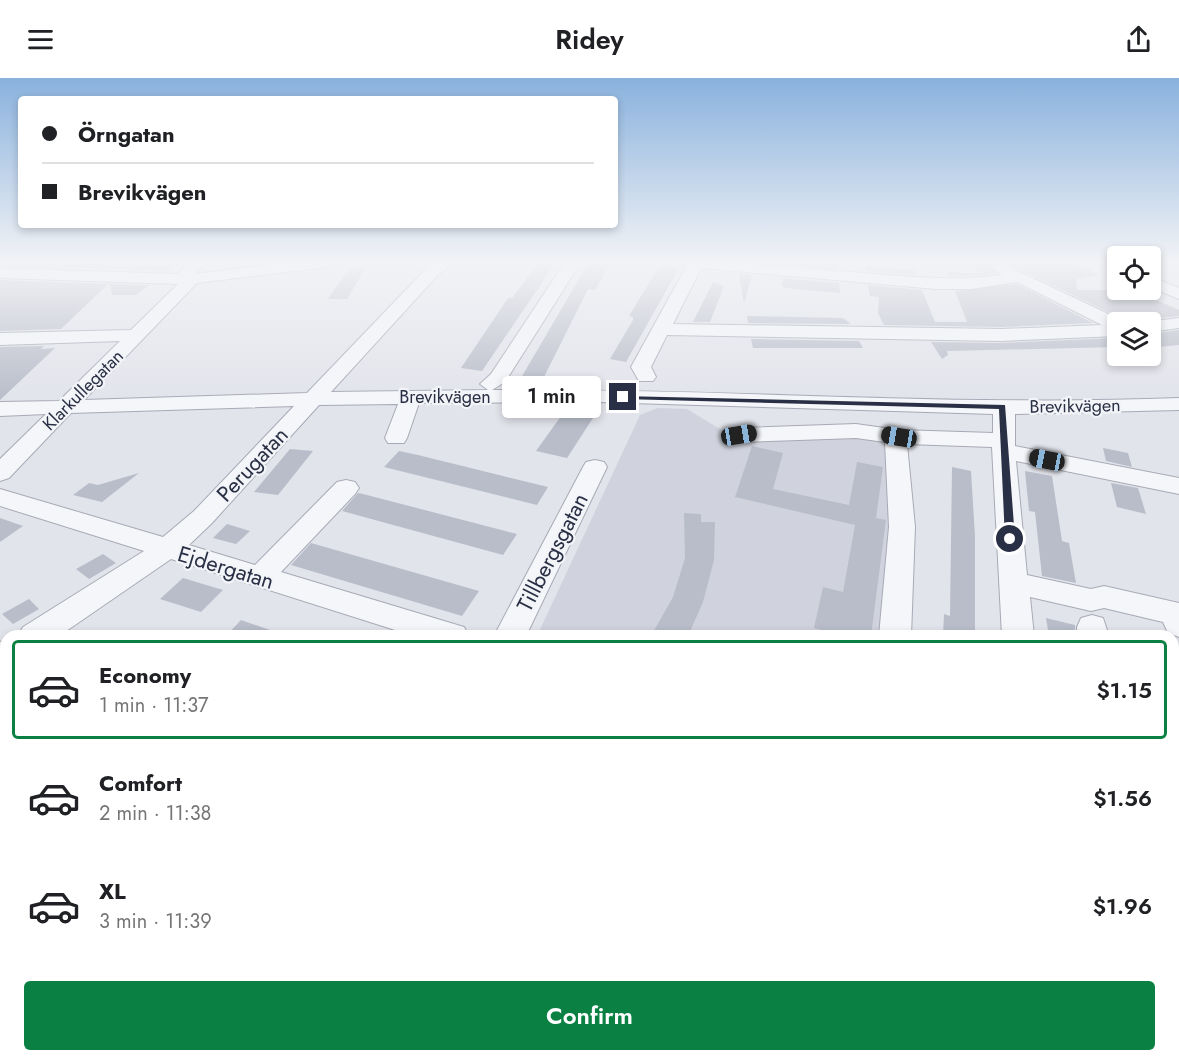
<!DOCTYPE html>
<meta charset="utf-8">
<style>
:root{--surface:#fff;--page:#f2f2f2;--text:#202124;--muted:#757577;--line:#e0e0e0;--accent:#0b8043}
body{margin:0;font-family:Jost,sans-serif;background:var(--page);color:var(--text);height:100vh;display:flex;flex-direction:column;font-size:22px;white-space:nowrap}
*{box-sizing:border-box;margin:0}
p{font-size:20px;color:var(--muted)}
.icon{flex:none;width:33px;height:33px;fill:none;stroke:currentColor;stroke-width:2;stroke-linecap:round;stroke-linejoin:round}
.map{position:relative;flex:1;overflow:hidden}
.drawer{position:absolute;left:0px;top:552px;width:1179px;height:432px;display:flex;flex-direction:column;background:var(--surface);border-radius:18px 18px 0 0;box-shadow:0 3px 9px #0003}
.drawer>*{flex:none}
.top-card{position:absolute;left:18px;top:18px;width:600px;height:132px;border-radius:6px;box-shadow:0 3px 9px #0003;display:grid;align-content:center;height:132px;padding:0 24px;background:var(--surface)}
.controls{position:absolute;left:1107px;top:168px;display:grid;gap:12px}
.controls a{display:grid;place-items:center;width:54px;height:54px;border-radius:6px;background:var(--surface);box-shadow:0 3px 9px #0003;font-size:30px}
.end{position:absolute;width:27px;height:27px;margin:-14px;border:8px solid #292f44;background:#fff;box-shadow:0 0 0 3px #fff}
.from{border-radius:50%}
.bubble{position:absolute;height:42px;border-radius:6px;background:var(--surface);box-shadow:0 3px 9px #0003;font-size:20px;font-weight:600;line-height:42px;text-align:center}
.car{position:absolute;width:18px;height:36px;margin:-18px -9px;border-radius:8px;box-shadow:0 0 4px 2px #0007;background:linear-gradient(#222 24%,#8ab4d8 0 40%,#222 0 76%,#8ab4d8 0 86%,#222 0)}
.top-card b{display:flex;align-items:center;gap:21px;height:57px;font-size:22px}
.top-card b+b{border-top:2px solid var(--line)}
.top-card i{width:15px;height:15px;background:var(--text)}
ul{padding:10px 0 0;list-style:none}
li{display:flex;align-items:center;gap:18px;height:99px;margin:0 12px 9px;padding:0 12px;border:3px solid transparent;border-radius:6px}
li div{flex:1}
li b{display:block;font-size:22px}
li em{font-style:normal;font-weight:600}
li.selected{border-color:var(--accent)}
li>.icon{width:54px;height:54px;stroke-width:1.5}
.cta{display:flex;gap:12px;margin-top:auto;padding:12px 24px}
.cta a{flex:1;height:69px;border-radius:6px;background:var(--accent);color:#fff;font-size:24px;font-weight:600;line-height:69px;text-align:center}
header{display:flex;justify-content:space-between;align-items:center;height:78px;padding:0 24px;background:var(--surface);font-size:27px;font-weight:600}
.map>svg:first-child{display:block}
</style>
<header><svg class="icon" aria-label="menu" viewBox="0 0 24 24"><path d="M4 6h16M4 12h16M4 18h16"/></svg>Ridey<svg class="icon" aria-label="share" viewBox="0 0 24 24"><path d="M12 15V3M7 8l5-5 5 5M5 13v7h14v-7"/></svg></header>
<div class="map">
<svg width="1179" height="984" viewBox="0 0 1179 984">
<rect width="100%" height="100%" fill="#e2e4eb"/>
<path fill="#d0d3dd" d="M658,330L687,331L730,357L862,355L892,361L895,399L885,558H537L640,337Z"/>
<g fill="#b9bdc9">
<path d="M67,184H87L175,188L168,193L11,188L15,185Z"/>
<path d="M539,184H556L482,293L461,290L508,220H512Z"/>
<path d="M589,184H611L595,212L588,211L541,305H518Z"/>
<path d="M786,184H829L836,186L837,191L785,186Z"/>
<path d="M961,184H998L991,190L996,195L983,197L949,198L947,194L984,196Z"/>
<path d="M1004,184H1070L1100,197L1076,201L1077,212H1133L1179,232V238L1150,241V236L1125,242Z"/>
<path d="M660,187L679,190L626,284L610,281L633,242V239L629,238Z"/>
<path d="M865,188L914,192L916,197L866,193Z"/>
<path d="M350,189H366L347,221H328Z"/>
<path d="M739,196L752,197L744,225Z"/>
<path d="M783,200L839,205L840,215L786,210L782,208Z"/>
<path d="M0,202L108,206L61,251L0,253Z"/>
<path d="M713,204L724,208L710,244H693Z"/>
<path d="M110,206L149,207L136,217H112Z"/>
<path d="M1017,206L1093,245L1001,249L884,247L878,235L879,219L870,218L868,207L922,212L935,244H967L955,213Z"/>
<path d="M747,238L843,240L851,246L748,245Z"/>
<path d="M1179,252V267L1158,269L1150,265V256Z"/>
<path d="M1118,260V269L947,273L948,277L942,281L931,264L1001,265Z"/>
<path d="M751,261L859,263L863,270H753Z"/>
<path d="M44,268L41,271L55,270L0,322V269Z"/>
<path d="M564,334L593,340L567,380L536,373Z"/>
<path d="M752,368L783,375L773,411L849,427L857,384L883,389L876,440L886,442L871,558H844L814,550L823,509L843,514L855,447L735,419Z"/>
<path d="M1103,370L1128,375L1132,389L1106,383Z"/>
<path d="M290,371L313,373L278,417L254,414Z"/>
<path d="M399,373L418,377L548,409L537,427L384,389Z"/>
<path d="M952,389L971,393L975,458V558H943L944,536L950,538Z"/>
<path d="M1025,393L1052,398L1062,463L1069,465L1076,505L1042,498L1035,434L1029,433Z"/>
<path d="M139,395L102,424L73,417L89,405L98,407Z"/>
<path d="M1111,405L1138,410L1146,436L1117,429Z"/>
<path d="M358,415L363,416L517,456L503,477L342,433Z"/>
<path d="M684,435L701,436V444H715L714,482L703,524L688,558H651L673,519L685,480Z"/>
<path d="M0,440L23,448L0,464Z"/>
<path d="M227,446L250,453L236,466L213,460Z"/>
<path d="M311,465L479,513L462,538L291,487Z"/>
<path d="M103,476L116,485L89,501L76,491Z"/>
<path d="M183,500L223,512L201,534L160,521Z"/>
<path d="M29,521L39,531L13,546L2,536Z"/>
<path d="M1046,540L1075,547V558H1049Z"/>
<path d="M241,542L279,555V558H226Z"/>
</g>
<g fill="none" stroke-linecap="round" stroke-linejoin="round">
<g stroke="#a7aab6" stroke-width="2">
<g id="minor">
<path d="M189,184H206L195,196L291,184H337L329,189L197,205L84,322L307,315L425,192L436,184H454L437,198L331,314L488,312L480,306L491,296L565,184H581L505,304L492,312C722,310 950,329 1179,320V332L1015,336V368L1179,400V416L1016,383L1027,497L1091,511L1104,508L1179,525V559L1168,555L1163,544L1104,530L1091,533L1030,519L1034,558H1002L992,369L907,366L915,449L911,558H879L889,449L885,364L856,360L739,364L731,362L728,357L731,352L739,350L856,346L899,352L993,355V336L598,324L419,325L407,360L404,365H388L385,360L398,326L319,327L212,445L189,467L255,487L337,404L346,402L355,404L359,410L355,416L281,494L464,549L469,558H414L171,481L59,558H18L23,549L144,473L0,428V411L163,459L194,433L294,328L71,335L9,400L0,403V381L46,336L0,338V324L59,323L120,263L0,267V255L131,252L178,206L0,200V190L177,196Z"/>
<path d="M676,184C735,184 792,189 851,194C902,198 951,204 1002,197L993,190L1001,185L1125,244H1118V258L1001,263L667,257L651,289L656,299L653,303H639L631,289L686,189ZM701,190L936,211H972L1017,204L1102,247L1001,251L673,246Z"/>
<path d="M1098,184H1118V194Z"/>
<path d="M1150,198L1179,210V221L1150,209Z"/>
<path d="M1179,240V250L1150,254V244H1146Z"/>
<path d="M595,382L604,384L607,389L526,558H494L583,389L586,384Z"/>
<path d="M1092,537L1103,540L1109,558H1077V549L1081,540Z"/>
<path d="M6,562V590L0,592V564Z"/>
<path d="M1173,624L1179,625V655L1173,654Z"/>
<path d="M1173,763L1179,765V805L1173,803Z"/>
<path d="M276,978H325L323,984H273Z"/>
<path d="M701,978H761L764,984H703Z"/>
<path d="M1026,978H1074L1075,984H1025Z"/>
</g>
</g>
<use href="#minor" fill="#f5f6f9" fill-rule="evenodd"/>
</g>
<linearGradient id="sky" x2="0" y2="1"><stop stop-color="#89b1dd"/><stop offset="0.57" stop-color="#f2f3f6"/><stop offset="1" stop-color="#f2f3f6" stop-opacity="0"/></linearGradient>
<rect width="1179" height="322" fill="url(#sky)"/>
<path fill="#292f44" d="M620,318L1005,327L1015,461L1010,465L1005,461L999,331L623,321Z"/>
<g text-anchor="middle" stroke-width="4.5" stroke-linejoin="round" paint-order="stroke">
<g font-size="18" fill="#292f44" stroke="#f2f4f8">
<text transform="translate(83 312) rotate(-45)" y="6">Klarkullegatan</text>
<text x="445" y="325">Brevikvägen</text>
<text transform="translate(1075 328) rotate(-1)" y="6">Brevikvägen</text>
</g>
<g font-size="22" fill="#292f44" stroke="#f2f4f8">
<text transform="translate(252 386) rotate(-47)" y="8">Perugatan</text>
<text transform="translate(552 474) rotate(-63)" y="8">Tillbergsgatan</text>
<text transform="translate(226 489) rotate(17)" y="8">Ejdergatan</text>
</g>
</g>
</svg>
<div class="controls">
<a><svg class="icon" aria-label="locate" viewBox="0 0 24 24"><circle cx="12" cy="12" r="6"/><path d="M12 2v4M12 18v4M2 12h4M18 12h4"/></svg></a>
<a><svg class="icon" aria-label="layers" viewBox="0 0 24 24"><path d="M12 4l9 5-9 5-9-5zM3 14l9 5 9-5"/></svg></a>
</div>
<i class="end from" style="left:1010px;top:461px"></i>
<i class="end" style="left:623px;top:319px"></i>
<div class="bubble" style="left:502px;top:298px;width:99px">1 min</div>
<i class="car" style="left:739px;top:357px;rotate:81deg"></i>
<i class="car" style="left:899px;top:359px;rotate:280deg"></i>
<i class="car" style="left:1047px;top:382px;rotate:281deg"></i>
<div class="top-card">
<b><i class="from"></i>Örngatan</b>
<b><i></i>Brevikvägen</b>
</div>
<section class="drawer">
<ul>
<li class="selected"><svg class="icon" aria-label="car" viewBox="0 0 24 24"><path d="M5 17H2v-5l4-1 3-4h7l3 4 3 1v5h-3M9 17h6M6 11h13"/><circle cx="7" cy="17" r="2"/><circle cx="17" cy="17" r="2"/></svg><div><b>Economy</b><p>1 min · 11:37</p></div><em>$1.15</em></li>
<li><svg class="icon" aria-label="car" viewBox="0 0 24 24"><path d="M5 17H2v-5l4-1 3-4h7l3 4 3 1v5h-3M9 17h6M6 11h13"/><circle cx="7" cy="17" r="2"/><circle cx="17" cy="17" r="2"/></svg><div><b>Comfort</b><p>2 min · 11:38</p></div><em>$1.56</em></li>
<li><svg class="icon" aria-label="car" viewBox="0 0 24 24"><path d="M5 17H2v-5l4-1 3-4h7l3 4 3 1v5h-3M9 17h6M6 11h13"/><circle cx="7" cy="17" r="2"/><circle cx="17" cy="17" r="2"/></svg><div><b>XL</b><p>3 min · 11:39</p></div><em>$1.96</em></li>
</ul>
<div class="cta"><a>Confirm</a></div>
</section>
</div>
